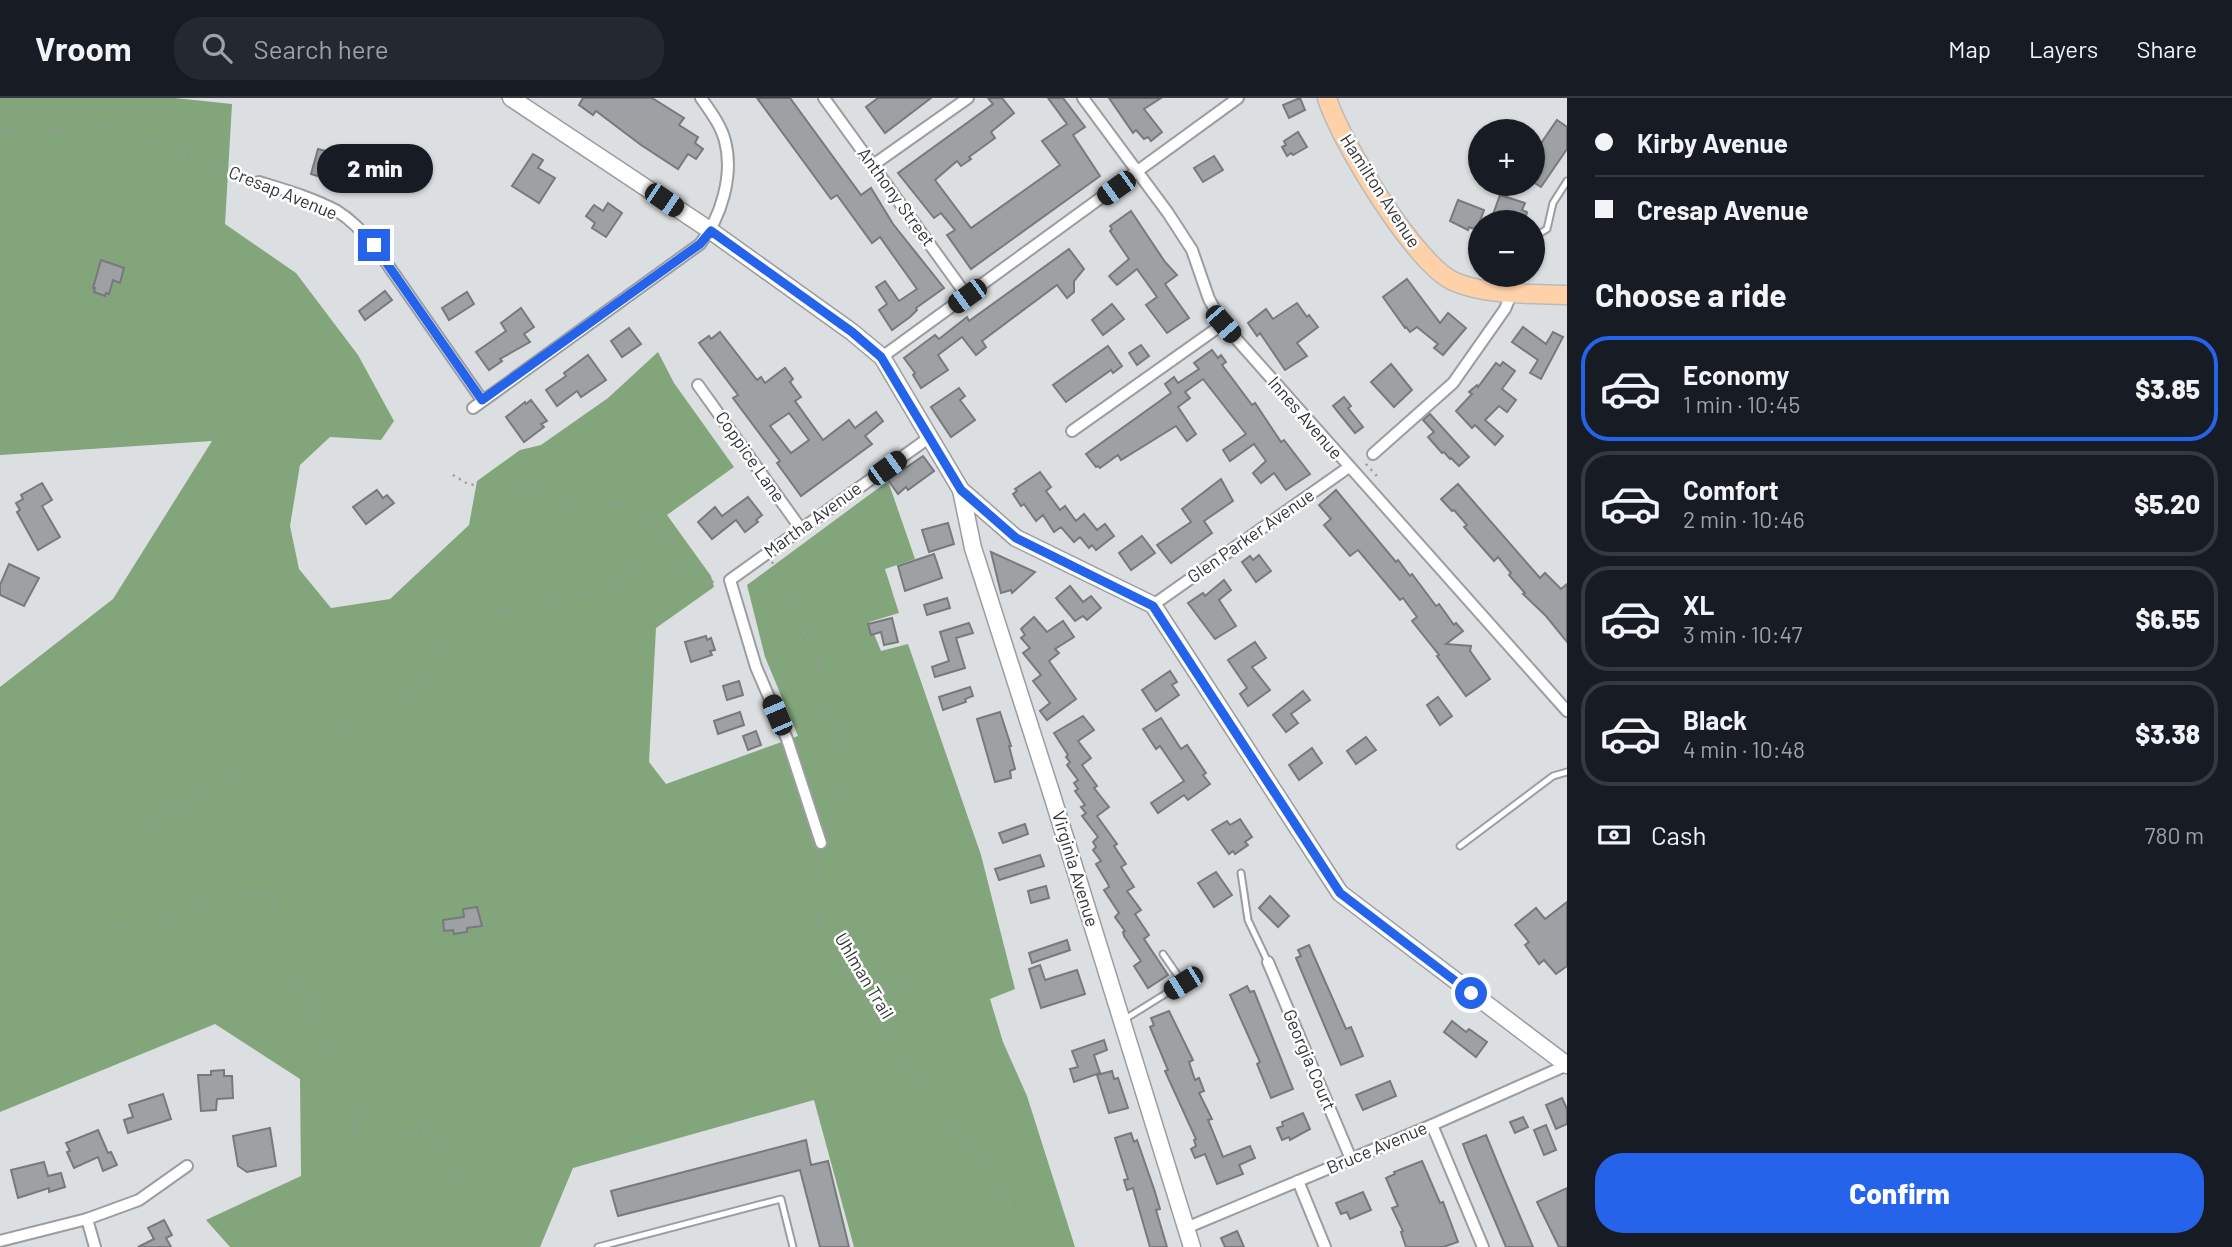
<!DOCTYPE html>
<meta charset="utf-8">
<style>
:root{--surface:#171b24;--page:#242831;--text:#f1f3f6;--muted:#9ea1a6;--line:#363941;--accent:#2563eb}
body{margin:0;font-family:Barlow,sans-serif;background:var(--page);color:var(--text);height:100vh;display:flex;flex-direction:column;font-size:26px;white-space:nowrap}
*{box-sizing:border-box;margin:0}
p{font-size:23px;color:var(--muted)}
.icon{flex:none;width:38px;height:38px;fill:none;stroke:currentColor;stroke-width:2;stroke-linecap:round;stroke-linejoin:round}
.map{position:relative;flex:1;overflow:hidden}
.details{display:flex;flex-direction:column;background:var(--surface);width:665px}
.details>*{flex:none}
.banner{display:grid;align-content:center;height:154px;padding:0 28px;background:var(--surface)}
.controls{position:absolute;left:1468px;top:21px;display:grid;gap:14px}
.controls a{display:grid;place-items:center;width:77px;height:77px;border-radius:50%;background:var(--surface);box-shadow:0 2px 5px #0004;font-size:35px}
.end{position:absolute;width:32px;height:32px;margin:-16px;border:9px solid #2563eb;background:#fff;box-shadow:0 0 0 4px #fff}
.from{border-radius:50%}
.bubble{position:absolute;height:49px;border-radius:24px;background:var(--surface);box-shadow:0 2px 5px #0004;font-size:23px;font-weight:800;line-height:49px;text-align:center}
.car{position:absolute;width:21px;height:42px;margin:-21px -10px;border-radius:9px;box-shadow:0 0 5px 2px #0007;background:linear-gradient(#222 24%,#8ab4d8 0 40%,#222 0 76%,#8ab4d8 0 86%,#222 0)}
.banner b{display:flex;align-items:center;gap:24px;height:66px;font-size:26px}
.banner b+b{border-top:2px solid var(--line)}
.banner i{width:18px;height:18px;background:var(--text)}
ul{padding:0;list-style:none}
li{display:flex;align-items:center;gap:21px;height:105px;margin:0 14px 10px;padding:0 14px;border:4px solid var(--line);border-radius:28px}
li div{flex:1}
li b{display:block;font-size:26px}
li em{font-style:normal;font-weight:800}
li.active{border-color:var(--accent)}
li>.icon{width:63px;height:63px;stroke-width:1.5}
h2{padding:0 28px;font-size:32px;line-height:84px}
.pay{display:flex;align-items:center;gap:18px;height:77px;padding:0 28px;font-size:26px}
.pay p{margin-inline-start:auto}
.action{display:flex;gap:14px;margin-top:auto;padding:14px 28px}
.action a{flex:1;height:80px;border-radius:28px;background:var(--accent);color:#fff;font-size:28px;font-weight:800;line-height:80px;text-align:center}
header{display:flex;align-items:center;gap:42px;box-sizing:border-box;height:98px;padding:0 35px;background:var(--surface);border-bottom:2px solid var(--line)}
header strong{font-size:33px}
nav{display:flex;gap:38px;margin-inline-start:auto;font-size:24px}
.search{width:490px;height:63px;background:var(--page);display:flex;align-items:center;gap:18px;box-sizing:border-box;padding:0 24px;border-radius:28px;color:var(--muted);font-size:26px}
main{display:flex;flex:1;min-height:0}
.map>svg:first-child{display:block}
</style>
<header>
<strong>Vroom</strong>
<div class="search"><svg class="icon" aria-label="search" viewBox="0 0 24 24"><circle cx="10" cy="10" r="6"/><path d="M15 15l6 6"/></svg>Search here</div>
<nav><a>Map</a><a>Layers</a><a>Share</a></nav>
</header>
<main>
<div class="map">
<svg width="1567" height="1149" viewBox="0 0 1567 1149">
<rect width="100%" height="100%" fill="#dcdfe1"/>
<path fill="#82a57b" d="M0,0H175L232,6L225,126L296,175L358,257L394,323L381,342L330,339L300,367L290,428L299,471L331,510L390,501L469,427L477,383L520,352L541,347L608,300L658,254L674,285L734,369L667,417L711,478L714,489L656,530L649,664L666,686L798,638L765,559L747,487L888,383L915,461L885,471L899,515L869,524L881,553L908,546L981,757L1015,891L990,901L1003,944L1027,998L1075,1149H854L814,1002L573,1070L540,1149H230L206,1122L301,1078L300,981L215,926L0,1014V589L113,501L212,343L0,357Z"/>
<g fill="#9ea1a3" stroke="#77797c" stroke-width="2" fill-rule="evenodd">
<path d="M583,0H652L684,20L679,27L698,39L695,45L703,51L696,61L688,56L678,71L641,47L596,13L593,17L579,7Z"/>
<path d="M757,0H790L861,97L871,90L893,126L944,190L916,210L917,212L910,219L892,232L879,212L887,206L876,189L885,183L899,203L917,191L880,139L872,145L837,97L831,101Z"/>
<path d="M878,0H931L885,35L866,9Z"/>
<path d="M988,0H1002L1014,15L991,34L995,40L969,59L971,61L961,68L957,63L935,82L971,130L1060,67L1042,43L1067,26L1048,0H1063L1085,29L1073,37L1100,78L971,171L947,137L955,132L941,115L934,120L898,75L993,6Z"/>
<path d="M1109,0H1161L1144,11L1162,34L1151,43L1148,39L1144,41L1136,32L1133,35Z"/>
<path d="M1300,0L1305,12L1289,20L1283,7Z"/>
<path d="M1557,22L1567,29V51L1541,89L1533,84V57Z"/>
<path d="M1298,34L1307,49L1293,57L1291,55L1287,58L1282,49L1286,47L1284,43Z"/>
<path d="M318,51L330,54L321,79L311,76Z"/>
<path d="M533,56L543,62L538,70L555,80L539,105L512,88Z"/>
<path d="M1214,58L1223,72L1203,84L1194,70Z"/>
<path d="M1500,97L1525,105L1522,112L1527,114L1525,122L1497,124L1491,122Z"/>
<path d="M1458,102L1484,112L1477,132L1469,129L1468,132L1450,123Z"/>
<path d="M608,105L622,115L606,139L592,130L595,125L586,118L594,107L603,113Z"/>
<path d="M1131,113L1165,164L1177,177L1165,186L1189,220L1167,235L1146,207L1157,199L1137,171L1117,187L1109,178L1129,161L1110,133L1112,131L1110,128Z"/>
<path d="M1069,151L1084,171L1074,183V194L1067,200L1057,187L982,243L986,249L976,257L962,239L938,257L948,272L921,290L913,277L915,275L904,260L935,237L939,241L967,219L969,223Z"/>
<path d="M101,162L124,170L120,185L113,182L109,196L106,195L105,198L94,194L95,190H93Z"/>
<path d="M1407,181L1440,225L1448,215L1466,230L1443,257L1434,250L1438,246L1417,229L1410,234L1406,229L1405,230L1383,199Z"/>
<path d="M385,193L392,202L365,222L359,213Z"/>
<path d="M467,194L474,206L449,222L442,210Z"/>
<path d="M1297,205L1307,219L1309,217L1318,229L1297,245L1307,258L1285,272L1260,235L1257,238L1248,225L1266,211L1273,221Z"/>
<path d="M1112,206L1124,221L1103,237L1092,222Z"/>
<path d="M521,210L534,229L524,236L530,244L500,261L502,263L489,272L476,254L506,233L501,225Z"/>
<path d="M1523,229L1546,246L1553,234L1563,239L1541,281L1530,275L1538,262L1512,244Z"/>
<path d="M629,230L641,246L622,259L611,243Z"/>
<path d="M720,234L757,282L761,279L765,285L785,270L793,281L790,284L801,299L795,303L823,342L849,322L855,330L876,314L883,323L865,338L872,346L801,398L777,365L780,363L733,300L738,297L699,245L709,238L711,241ZM789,315L809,342L791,355L770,328Z"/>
<path d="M1141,247L1149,258L1137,267L1129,255Z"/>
<path d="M1108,248L1122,268L1113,275L1111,272L1066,304L1053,287Z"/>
<path d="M1212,252L1218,260L1221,257L1226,264L1222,267L1252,307L1255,305L1281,344L1284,342L1310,376L1286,392L1274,375L1261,385L1253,375L1266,363L1254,346L1230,363L1223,352L1246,336L1203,281L1185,294L1190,300L1178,309L1196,336L1187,343L1176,328L1121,362L1118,357L1100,370L1098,368L1096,369L1086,356L1171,295L1165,286L1174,279L1178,285L1199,271L1194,265Z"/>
<path d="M588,257L606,282L581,299L577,293L557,308L546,292L566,278L564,275Z"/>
<path d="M1503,264L1515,273L1502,291L1516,302L1507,314L1499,308L1485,322L1503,338L1495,347L1475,327L1472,330L1456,313L1472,296L1469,294L1477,287L1478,289L1496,265L1500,268Z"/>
<path d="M1391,266L1412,292L1394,309L1371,284Z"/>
<path d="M959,290L965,298L960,302L975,322L951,339L931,309Z"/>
<path d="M1344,299L1351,308L1348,310L1363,329L1355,335L1333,308Z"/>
<path d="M531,302L547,323L541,326L544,329L524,344L506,319L525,304L526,306Z"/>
<path d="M1430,316L1469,359L1459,368L1451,360L1450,361L1444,354L1442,355L1428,339L1434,334L1423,322Z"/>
<path d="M923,358L934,373L908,392L906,389L898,396L888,382Z"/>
<path d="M1040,374L1051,389L1046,393L1060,412L1065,408L1076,423L1084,416L1097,432L1105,426L1114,438L1096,452L1092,447L1089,450L1080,439L1074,444L1061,429L1054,434L1043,417L1036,423L1024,406L1021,408L1013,396L1017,393L1015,391Z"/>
<path d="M1221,381L1233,403L1204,423L1212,435L1171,465L1157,447L1191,424L1182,411Z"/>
<path d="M42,385L52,402L42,408L60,439L38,452L17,414L20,412L16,405L23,401L21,397Z"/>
<path d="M1458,386L1540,480L1545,475L1561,491L1567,486V544L1546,518L1523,496L1525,495L1509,477L1511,475L1498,459L1494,463L1464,429L1467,427L1454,412L1452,413L1441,401Z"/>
<path d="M377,392L383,400L387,397L394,405L366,426L353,409Z"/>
<path d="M1336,392L1396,464L1398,462L1410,478L1412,476L1436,508L1439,506L1454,527L1456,525L1463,533L1446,546L1471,548L1470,553L1490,581L1466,598L1437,558L1439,557L1412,523L1417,519L1403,500L1400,502L1358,452L1350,458L1324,427L1331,421L1319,407Z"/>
<path d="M748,399L762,417L756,422L758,424L745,434L736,422L712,441L698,424L715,409L722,418Z"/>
<path d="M948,425L954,446L929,454L922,432Z"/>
<path d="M1142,438L1155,455L1131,472L1119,455Z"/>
<path d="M991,454L1035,474L1012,495L1011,492L1001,495Z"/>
<path d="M934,456L942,480L905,493L898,468Z"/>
<path d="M1259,457L1271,473L1256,484L1242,464L1250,458L1253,462Z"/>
<path d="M9,466L39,480L24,508L0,497V487Z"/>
<path d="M1224,482L1231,492L1219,502L1236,528L1215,541L1188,505L1203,495L1205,498Z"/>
<path d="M1070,488L1083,504L1091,498L1101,510L1087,522L1083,518L1075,523L1056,500Z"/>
<path d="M947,500L950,510L927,517L924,507Z"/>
<path d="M1034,519L1047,534L1063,523L1074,539L1055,551L1059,555L1049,563L1076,601L1047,622L1040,613L1050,605L1033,583L1041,577L1023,555L1030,550L1021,540L1025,537L1021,531Z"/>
<path d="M892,520L898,544L884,547L881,534L871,537L868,526Z"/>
<path d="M969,525L973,535L956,540L965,570L935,579L932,569L949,563L940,534Z"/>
<path d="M706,538L707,542L711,540L715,552L710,553L712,557L691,564L685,544Z"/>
<path d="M1255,544L1266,560L1252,569L1270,592L1248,608L1240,596L1247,590L1228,562Z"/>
<path d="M1170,573L1177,584L1172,587L1179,597L1156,613L1142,592Z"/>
<path d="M739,583L743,597L727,602L723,588Z"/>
<path d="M970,589L973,598L965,601L966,604L943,612L939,599Z"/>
<path d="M1303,593L1310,602L1291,616L1298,625L1286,634L1273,617Z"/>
<path d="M1438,599L1452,618L1440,627L1427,607Z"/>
<path d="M740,614L744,627L718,636L714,623Z"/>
<path d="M1000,614L1011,648H1009L1015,671L1010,673L1011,680L995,684L977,621Z"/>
<path d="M1083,618L1094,632L1078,643L1091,660L1082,667L1097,688L1094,690L1109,709L1097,718L1117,746L1114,748L1126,766L1121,769L1134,789L1127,793L1141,812L1135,816L1149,837L1144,841L1168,877L1148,890L1134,868L1141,863L1124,838L1123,834L1125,833L1115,819L1119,815L1104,792L1109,789L1108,786L1096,766L1101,763L1093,752L1096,749L1093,744L1098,739L1082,718L1086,715L1081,709L1085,707L1075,693L1078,691L1074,685L1078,682L1067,667L1070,664L1066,659L1068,657L1054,635Z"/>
<path d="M1161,620L1181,651L1187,647L1206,675L1203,677L1210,686L1188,702L1184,697L1158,715L1151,705L1184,683L1160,648L1156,651L1143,631Z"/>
<path d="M756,633L761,647L748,652L743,638Z"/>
<path d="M1366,639L1376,652L1356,666L1347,653Z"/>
<path d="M1312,650L1322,665L1299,682L1289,667Z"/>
<path d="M1240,721L1252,739L1245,744L1248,747L1235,756L1233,753L1229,756L1212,732L1227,723L1230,727Z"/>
<path d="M1025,726L1028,736L1003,745L999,735Z"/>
<path d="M1040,757L1044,768L999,782L995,771Z"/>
<path d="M1216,774L1232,797L1214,809L1198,785Z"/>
<path d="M1046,788L1049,800L1031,805L1028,793Z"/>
<path d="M1270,798L1289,818L1278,829L1259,810Z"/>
<path d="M1567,804V868L1556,876L1544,862L1539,866L1525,847L1529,844L1515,827L1536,810L1545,821Z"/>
<path d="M477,809L482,828L467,830V834L454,836L453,832L444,833L443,822L464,819L463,811Z"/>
<path d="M1067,842L1070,852L1032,865L1029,855Z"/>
<path d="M1309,847L1346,931L1351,929L1363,958L1341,967L1296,860L1301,858L1298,852Z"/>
<path d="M1040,867L1045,882L1077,872L1085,896L1041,910L1029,871Z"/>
<path d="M1247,888L1250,894L1254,893L1293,991L1271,1000L1257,966L1260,964L1230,897Z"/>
<path d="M1169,913L1193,962L1189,964L1195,982L1199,980L1204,993L1199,995L1212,1021L1208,1022L1223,1059L1250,1048L1255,1060L1239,1067L1243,1076L1217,1086L1205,1056L1195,1060L1191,1051L1196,1048L1194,1042L1196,1041L1165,973L1168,972L1150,929L1154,927L1151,920Z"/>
<path d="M1452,923L1466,934L1469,931L1487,944L1476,959L1444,934Z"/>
<path d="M1104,942L1107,952L1094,957L1100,975L1074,984L1070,971L1078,969L1072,953Z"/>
<path d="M224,972V978H232L233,1000L217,1001L216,1012L201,1013L198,977H211V973Z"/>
<path d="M1112,973L1114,981L1118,980L1128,1010L1109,1015L1097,977Z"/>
<path d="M1390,983L1396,998L1363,1012L1356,997Z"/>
<path d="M163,996L171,1021L128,1035L124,1022L133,1019L129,1007Z"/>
<path d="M1562,1000L1567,1011V1026L1556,1031L1546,1007Z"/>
<path d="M1303,1015L1310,1031L1290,1042L1289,1039L1282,1042L1277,1030L1283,1028L1282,1024Z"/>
<path d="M1523,1019L1528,1029L1515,1035L1510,1024Z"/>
<path d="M1546,1027L1556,1052L1544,1057L1534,1032Z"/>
<path d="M270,1030L276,1068L247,1074L238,1068L233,1038Z"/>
<path d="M98,1032L108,1055L111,1054L117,1067L103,1073L98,1059L74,1070L67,1054L70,1053L66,1045Z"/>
<path d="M1131,1035L1134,1044L1137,1042L1155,1094L1160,1111L1156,1112L1167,1149H1150L1133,1090L1127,1092L1124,1082L1128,1081L1115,1040Z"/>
<path d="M1486,1037L1504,1081L1533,1149H1506L1469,1062L1463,1046Z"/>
<path d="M806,1042L811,1067L828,1063L849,1149H820L800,1072L618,1118L611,1093Z"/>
<path d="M1422,1063L1440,1105L1443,1104L1458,1144L1443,1149H1406L1401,1134L1403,1133L1392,1110L1398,1108L1386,1080L1395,1076L1394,1074Z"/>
<path d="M44,1064L48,1078L61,1075L65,1089L49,1094V1090L18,1100L11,1072Z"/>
<path d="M1567,1090V1149H1559L1537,1104Z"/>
<path d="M1363,1094L1371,1112L1350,1121L1347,1114L1341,1116L1336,1105Z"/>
<path d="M164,1122L172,1137L166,1140L171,1149H138L154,1141L148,1130Z"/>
<path d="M1237,1133L1244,1149H1225L1221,1140Z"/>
</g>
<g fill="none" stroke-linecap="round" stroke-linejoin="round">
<g stroke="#9b9da0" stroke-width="9">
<g id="lane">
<path d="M1533,135L1539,136L1547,131L1553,105L1567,83"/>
<path d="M1460,748L1553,678L1567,674"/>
<path d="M1241,775L1248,822L1268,864"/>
<path d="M1125,921L1183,885L1163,856"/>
<path d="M598,1149L781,1101L793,1149"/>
</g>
</g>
<g stroke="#9b9da0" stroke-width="14">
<g id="street">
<path d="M824,0L967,198"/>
<path d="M1083,0L1168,115L1192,152L1209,201L1223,226L1567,613"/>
<path d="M873,67L968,0"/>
<path d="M259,84C285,92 313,100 337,113C352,122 363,135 374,147L482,302"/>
<path d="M882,259L1238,0"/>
<path d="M698,287L801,431"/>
<path d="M473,310L700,146C721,120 734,77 725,43C721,27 710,13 701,0"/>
<path d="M1072,333L1223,226"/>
<path d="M1373,356L1453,285L1505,211L1512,194"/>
<path d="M1153,507L1349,369"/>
<path d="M821,745L787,641L756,569L730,482L930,339"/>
<path d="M1268,864L1351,1061"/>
<path d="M1432,1027L1483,1149"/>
<path d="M1298,1083L1325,1149"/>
<path d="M87,1121L95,1149"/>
<path d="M1186,1130L1432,1027L1567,967"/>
<path d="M0,1143L87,1121L139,1102L187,1068"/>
</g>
</g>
<g stroke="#9b9da0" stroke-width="19">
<g id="secondary">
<path d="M511,0L711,133L852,234L882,259L961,392L1016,440L1153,507L1340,795L1567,967"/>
<path d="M961,392L973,450L1051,694L1192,1149"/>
</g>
</g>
<g stroke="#bababb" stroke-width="21">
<path id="primary" d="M1327,0C1339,41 1416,168 1455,184C1489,198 1530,195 1567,197"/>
</g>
<g stroke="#989a9c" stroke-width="2.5" stroke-dasharray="2 5" stroke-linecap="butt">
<path d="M0,35L109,28L249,80"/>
<path d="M1366,366L1377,378L1375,380"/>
<path d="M453,377L468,386L505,391L531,390L564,405L626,407L658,425L674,445L681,479"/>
<path d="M772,464L783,482L798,524L818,562L823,609L837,627L844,689L829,728"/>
<path d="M819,758L815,791L818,822L839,866L864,901L886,939L929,996L951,1031L988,1068L998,1090L1011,1106L1000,1122L972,1142L967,1149"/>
<path d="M864,901L913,885"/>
<path d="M477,1137L445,1056L429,1034L417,1033L400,1037L357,1039L351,1027L355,1017L364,1007L360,996L328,953L310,918L311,901L285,868L271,842L275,801L272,795H253L221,801L141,831L115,829L107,819L109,794L149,723L175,711L305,636L330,628L358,634L376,641C380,638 387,635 389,629C398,612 392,604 414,597L434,559L453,542L458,524L468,518L489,519L515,510L564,503L581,496L600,495L617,490L640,463L652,461C677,480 686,487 719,483"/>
</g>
<use href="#lane" stroke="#fff" stroke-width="5"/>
<use href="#street" stroke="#fff" stroke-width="10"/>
<use href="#secondary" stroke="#fff" stroke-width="16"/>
<use href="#primary" stroke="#fed1a8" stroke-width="18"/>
</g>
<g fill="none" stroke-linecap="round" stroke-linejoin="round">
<path stroke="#2563eb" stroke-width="9" d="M374,147L482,302L700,146L711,133L852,234L881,259L961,392L1016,440L1153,508L1340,795L1471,895"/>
</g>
<g text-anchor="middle" stroke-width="5" stroke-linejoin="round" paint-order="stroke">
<g font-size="18" fill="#343536" stroke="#fff">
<text transform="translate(1380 93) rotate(57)" y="6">Hamilton Avenue</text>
<text transform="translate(283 95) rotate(22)" y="6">Cresap Avenue</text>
<text transform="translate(896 99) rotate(54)" y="6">Anthony Street</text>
<text transform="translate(1305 320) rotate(49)" y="6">Innes Avenue</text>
<text transform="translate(750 359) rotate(55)" y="6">Coppice Lane</text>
<text transform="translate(813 422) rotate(-36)" y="6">Martha Avenue</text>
<text transform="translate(1251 438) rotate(-35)" y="6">Glen Parker Avenue</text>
<text transform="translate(1075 771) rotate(73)" y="6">Virginia Avenue</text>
<text transform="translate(864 878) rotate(59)" y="6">Uhlman Trail</text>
<text transform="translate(1309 962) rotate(67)" y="6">Georgia Court</text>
<text transform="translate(1377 1050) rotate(-23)" y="6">Bruce Avenue</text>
</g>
</g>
</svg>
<div class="controls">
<a>+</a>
<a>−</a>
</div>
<i class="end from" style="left:1471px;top:895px"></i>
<i class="end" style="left:374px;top:147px"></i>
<div class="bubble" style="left:317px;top:46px;width:116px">2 min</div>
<i class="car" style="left:1116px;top:90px;rotate:234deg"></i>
<i class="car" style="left:664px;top:102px;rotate:124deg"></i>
<i class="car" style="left:967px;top:198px;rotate:234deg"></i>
<i class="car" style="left:1223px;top:226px;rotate:139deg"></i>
<i class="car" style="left:887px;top:370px;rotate:54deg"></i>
<i class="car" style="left:777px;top:617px;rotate:337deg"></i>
<i class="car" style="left:1183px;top:885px;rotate:238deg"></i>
</div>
<section class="details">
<div class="banner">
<b><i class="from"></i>Kirby Avenue</b>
<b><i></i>Cresap Avenue</b>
</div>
<h2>Choose a ride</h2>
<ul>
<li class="active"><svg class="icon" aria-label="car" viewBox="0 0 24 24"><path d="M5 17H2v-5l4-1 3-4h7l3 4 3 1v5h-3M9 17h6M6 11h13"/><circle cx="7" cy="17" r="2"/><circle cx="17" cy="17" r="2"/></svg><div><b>Economy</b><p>1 min · 10:45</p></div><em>$3.85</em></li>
<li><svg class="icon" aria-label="car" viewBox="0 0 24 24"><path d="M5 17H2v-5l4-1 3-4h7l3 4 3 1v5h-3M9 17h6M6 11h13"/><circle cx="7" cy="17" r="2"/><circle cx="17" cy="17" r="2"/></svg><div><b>Comfort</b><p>2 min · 10:46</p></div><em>$5.20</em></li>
<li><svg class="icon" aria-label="car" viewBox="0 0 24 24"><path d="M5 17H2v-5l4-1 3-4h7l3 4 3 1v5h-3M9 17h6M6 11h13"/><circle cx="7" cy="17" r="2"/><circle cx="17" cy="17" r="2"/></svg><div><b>XL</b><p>3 min · 10:47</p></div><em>$6.55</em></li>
<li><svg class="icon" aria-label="car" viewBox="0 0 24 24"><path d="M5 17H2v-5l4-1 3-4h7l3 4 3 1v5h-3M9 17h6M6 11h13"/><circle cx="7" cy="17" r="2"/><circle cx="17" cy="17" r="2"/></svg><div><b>Black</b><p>4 min · 10:48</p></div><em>$3.38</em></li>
</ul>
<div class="pay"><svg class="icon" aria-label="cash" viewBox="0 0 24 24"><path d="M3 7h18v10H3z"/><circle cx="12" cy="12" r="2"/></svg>Cash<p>780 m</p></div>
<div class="action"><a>Confirm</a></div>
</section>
</main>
